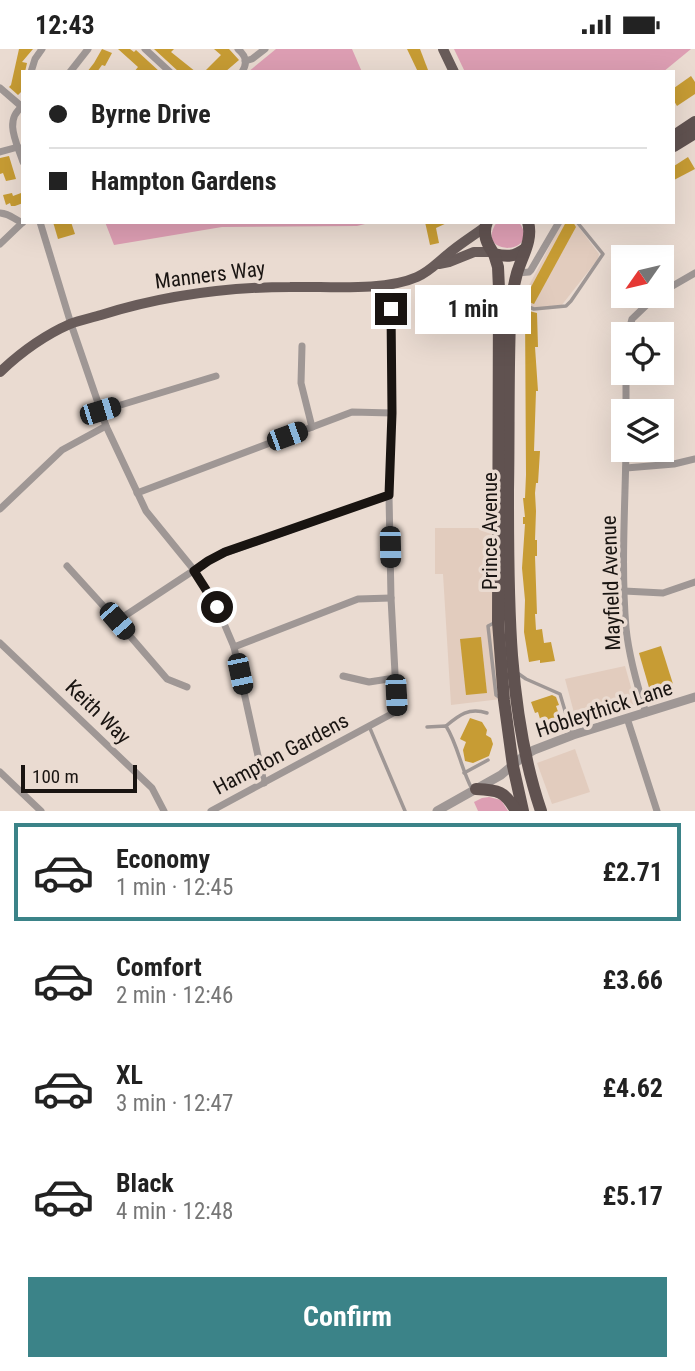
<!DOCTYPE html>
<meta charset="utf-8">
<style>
:root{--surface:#fff;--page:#f2f2f2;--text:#222;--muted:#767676;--line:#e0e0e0;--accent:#3b8388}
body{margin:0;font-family:"Roboto Condensed",sans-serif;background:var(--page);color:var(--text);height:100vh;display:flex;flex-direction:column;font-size:26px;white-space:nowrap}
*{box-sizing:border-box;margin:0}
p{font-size:23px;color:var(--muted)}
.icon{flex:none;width:38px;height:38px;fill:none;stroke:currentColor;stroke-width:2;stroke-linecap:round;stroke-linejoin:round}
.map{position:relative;height:762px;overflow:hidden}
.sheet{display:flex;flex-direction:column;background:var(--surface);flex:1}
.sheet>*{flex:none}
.hud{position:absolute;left:21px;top:21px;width:654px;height:154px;border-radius:0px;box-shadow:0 7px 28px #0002;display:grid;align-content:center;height:154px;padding:0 28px;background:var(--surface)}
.needle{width:46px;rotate:236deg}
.tools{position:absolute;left:611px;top:196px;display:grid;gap:14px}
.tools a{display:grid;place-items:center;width:63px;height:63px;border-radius:0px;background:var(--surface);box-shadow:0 7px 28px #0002;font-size:35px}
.scale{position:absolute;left:21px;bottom:18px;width:116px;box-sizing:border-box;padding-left:7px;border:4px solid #191411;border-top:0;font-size:19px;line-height:24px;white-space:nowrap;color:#191411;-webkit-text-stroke:5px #eadbd1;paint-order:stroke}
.end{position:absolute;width:32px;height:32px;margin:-16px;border:9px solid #191411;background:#fff;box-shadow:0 0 0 4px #fff}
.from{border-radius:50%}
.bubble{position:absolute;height:49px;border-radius:0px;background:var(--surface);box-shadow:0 7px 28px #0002;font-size:23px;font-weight:700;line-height:49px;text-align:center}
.car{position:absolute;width:21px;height:42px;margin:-21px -10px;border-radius:9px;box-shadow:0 0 5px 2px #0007;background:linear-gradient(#222 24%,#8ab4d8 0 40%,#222 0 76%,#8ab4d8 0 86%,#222 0)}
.hud b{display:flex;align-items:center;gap:24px;height:66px;font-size:26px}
.hud b+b{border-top:2px solid var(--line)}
.hud i{width:18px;height:18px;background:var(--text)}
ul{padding:12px 0 0;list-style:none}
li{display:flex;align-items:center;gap:21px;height:98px;margin:0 14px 10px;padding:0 14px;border:4px solid transparent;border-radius:0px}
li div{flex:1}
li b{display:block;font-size:26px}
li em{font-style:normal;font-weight:700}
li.active{border-color:var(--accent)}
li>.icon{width:63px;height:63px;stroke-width:1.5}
.primary-button{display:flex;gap:14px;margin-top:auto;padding:14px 28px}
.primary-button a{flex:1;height:80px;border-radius:0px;background:var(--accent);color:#fff;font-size:28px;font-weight:700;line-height:80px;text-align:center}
.status{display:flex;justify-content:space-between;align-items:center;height:49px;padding:0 35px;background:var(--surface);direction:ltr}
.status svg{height:19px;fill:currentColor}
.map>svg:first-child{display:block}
</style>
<div class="status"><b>12:43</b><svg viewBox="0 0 49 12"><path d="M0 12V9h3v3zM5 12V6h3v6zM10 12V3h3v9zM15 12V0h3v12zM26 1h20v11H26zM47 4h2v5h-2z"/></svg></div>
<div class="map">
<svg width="695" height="762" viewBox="0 0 695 762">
<rect width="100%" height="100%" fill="#eadbd1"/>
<g fill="#e2ccbe">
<path d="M562,173H575L599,205L598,210L561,257L535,259L521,252Z"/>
<path d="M435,479H494L501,650L451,656L443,525H435Z"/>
<path d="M625,617L636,656L577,675L565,630Z"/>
<path d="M575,700L590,743L552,755L537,714Z"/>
</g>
<g fill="#dd9eb3">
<path d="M276,0H352L362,23H248Z"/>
<path d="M454,0H691L663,23H465Z"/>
<path d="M105,173H373L357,177L222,178L114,196Z"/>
<path d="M497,173H519C543,207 472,208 497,173Z"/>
<path d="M489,748L501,751L508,762H478L474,753L482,749Z"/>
</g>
<g fill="#c79c34">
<path d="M19,0H33L22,13L27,14L25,23H23V41L18,46L9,38L11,36Z"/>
<path d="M102,0L112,4L105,17L102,16L97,23H87L94,14Z"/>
<path d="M118,0H130L134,3L136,1L160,23H134L138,18Z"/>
<path d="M154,0H174L171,3L196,23H179Z"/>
<path d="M214,0H229L239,11L225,23H204L221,6Z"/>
<path d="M407,0H420L428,21L418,23Z"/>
<path d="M691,27L695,33V45L677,57L674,52V39Z"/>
<path d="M9,107L16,130L6,132L3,124L0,125V109Z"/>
<path d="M688,108L695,120L674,131V117Z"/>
<path d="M12,144L13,147L21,144L23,154L15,157H11L10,154L6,156L3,146Z"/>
<path d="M53,173H71L75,185L58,190Z"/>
<path d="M425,173H449L436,179L439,194L430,196Z"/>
<path d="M566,173H573L576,178L534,255L524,251Z"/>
<path d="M525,261L537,264L538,298H535L538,342H536L534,402H540L538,434H536L535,444L536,462L535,491H537V507H535L537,565H535L536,581L542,580L544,594L551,593L555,612L540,614V611L529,613L524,583L525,551L522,519L525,475H523V468H525L523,449H525L526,426Z"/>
<path d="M481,588L487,644L466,646L460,590Z"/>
<path d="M661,597L673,635L650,642L639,604Z"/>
<path d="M552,646L556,648L559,656L556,657L562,674L543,680L538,663L535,664L531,653Z"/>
<path d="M470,669L482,673L487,681L486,686L491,689L493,695L489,707L473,714L465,712L463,701L466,693L460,690Z"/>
</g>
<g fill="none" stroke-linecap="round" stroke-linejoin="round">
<g stroke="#9f9795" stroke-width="3.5">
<path d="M513,252L534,260L566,257L571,252L603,205L577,173"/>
<path d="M494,574L488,577L496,646L499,648"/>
<path d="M516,623L526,630L560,645L572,685"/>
<path d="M369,677L405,762"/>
<path d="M446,677C459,666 469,658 487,664"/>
<path d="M427,678L446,677C458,696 461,720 472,740"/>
<path d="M464,724L488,711"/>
</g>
<g stroke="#9f9795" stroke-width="7">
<path d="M145,0L170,23"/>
<path d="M238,0C246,7 248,13 242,23"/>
<path d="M245,12L252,10L265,0"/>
<path d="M31,23L35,10L42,0"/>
<path d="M70,23L88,0"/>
<path d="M0,39L21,57"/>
<path d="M23,57C3,71 17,94 23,113"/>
<path d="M0,103L18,98"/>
<path d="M0,164C13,165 14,172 23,173"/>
<path d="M40,173L71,275L106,377L146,462L194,521L217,558L234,598L264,734"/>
<path d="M0,195L22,174"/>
<path d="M517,224L529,223L531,221L559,173"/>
<path d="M662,243L695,224"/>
<path d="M628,285L632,270L656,247"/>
<path d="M302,297L301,334L312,378"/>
<path d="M101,362L216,327"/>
<path d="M626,362V324"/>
<path d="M626,401C625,460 621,520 626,579C629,608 637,636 646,664"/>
<path d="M626,419L674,415L695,410"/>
<path d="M137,444L352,363L392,364"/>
<path d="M0,460L62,401L106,377"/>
<path d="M67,517L117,572L167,630L187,638"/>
<path d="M624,542L663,544L695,533"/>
<path d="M117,572L208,512L225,504L389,446"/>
<path d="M0,594L152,739L164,762"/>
<path d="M234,598L358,550L391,549"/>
<path d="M343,627L369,633L395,629"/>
<path d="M627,669L657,762"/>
<path d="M0,723L41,762"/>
<path d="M211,762L397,662L391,549L389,446L392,364L391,235"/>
</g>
<path stroke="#9f9795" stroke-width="9" d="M437,762L501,726L525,706L534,701L573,686L695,648"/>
<g stroke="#695c5a" stroke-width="10">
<path d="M443,0L454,23"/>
<path d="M439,215L449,213L474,203H492"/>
<path d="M0,323C20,304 45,286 70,275C80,271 91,269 101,266C162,247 226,238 290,238C327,237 383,243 417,228C429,223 437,214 447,206C458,196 473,187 485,178"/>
</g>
<g stroke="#605250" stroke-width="12">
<path d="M674,87L695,73"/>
<path d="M674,97L695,84"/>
<path d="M487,173C482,185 487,195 494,205C507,208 514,208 525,200"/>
<path d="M528,173C533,191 522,207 517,224C513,239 510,255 510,271C508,327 509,384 508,441C508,545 507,662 541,762"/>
<path d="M494,205L498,218L499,240L498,573L504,651L513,717L523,762"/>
<path d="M476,740C498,741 505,742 516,762"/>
</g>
</g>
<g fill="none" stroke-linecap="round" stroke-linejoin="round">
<path stroke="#191411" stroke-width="9" d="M217,558L194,522L208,512L225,503L389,446L392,364L391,260"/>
</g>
<g text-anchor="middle" stroke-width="7" stroke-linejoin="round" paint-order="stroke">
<g font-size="21" fill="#191411" stroke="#eadbd1">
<text transform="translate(210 226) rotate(-7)" y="7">Manners Way</text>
<text transform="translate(490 482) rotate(-90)" y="7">Prince Avenue</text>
<text transform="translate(611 534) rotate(-92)" y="7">Mayfield Avenue</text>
<text transform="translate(604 660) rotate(-18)" y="7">Hobleythick Lane</text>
<text transform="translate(98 663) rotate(44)" y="7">Keith Way</text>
<text transform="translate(281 705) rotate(-28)" y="7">Hampton Gardens</text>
</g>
</g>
</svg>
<div class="tools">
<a><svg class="needle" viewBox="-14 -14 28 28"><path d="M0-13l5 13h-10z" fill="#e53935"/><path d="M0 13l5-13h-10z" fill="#767676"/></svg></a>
<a><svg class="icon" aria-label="locate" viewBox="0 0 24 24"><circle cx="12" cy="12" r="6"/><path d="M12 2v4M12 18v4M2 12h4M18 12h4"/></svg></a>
<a><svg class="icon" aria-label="layers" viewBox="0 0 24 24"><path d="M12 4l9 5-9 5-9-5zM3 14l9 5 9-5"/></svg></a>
</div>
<div class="scale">100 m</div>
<i class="end from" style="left:217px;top:558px"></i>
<i class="end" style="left:391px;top:260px"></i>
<div class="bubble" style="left:415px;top:236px;width:116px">1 min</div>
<i class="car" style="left:100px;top:362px;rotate:73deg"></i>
<i class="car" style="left:287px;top:387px;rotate:70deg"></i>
<i class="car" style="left:390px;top:498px;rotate:179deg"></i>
<i class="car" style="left:117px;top:572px;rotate:139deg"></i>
<i class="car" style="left:240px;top:625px;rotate:168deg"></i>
<i class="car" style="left:396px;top:646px;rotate:177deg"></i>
<div class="hud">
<b><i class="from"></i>Byrne Drive</b>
<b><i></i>Hampton Gardens</b>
</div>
</div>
<section class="sheet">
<ul>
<li class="active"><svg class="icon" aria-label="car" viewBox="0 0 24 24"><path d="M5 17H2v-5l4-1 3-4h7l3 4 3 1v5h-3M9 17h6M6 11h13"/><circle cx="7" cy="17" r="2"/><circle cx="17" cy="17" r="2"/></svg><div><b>Economy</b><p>1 min · 12:45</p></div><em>£2.71</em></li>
<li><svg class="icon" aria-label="car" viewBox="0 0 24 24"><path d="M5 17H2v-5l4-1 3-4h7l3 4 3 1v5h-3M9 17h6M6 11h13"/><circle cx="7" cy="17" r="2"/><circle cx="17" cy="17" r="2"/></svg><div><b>Comfort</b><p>2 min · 12:46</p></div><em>£3.66</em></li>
<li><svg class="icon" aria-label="car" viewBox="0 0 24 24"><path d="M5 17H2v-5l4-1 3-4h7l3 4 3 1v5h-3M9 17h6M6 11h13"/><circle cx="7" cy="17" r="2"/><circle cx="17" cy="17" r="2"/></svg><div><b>XL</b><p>3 min · 12:47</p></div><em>£4.62</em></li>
<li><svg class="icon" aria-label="car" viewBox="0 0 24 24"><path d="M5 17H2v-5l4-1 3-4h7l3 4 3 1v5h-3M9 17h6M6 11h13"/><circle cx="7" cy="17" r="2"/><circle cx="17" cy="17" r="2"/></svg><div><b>Black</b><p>4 min · 12:48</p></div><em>£5.17</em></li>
</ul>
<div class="primary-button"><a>Confirm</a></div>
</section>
